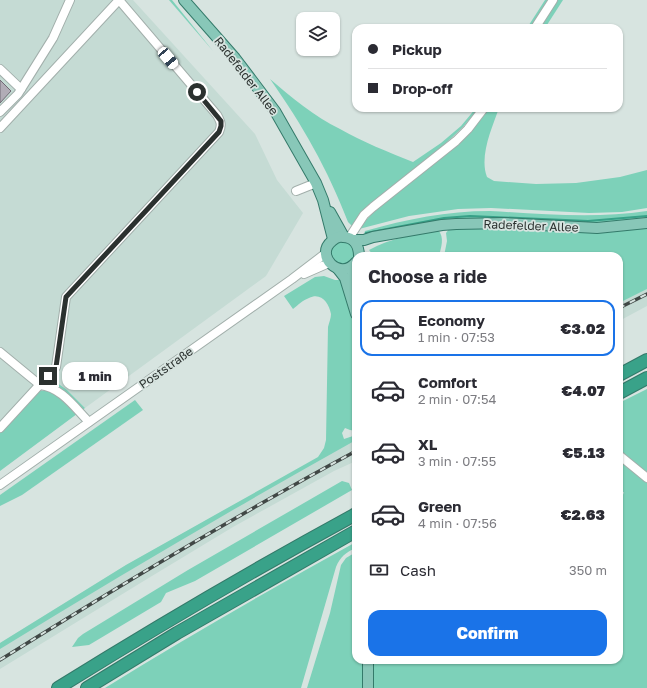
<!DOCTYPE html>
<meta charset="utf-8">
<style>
:root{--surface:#fff;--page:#f7f7f7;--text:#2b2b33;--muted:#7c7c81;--line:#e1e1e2;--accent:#1a73e8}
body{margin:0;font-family:"Golos Text",sans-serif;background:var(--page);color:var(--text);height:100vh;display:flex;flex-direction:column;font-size:15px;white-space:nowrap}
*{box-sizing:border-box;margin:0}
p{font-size:13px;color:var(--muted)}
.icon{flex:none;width:22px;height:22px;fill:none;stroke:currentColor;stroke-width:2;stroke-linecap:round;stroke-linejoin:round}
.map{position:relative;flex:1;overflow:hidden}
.side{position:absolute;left:352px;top:252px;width:271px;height:412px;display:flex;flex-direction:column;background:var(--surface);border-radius:12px;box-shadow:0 1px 3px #0004}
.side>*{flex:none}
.hud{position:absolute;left:352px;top:24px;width:271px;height:88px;border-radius:12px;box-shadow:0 1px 3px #0004;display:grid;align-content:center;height:88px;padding:0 16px;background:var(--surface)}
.controls{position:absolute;left:296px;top:12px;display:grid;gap:8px}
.controls a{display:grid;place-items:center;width:44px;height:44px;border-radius:8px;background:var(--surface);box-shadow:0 1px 3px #0004;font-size:20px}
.end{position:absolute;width:18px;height:18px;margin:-9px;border:5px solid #2b312f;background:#fff;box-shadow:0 0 0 2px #fff}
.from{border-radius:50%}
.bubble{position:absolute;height:28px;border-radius:12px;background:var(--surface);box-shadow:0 1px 3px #0004;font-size:13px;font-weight:800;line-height:28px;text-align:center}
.car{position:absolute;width:12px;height:24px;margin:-12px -6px;border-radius:5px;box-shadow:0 0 3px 1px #0007;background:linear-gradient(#fff 24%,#345 0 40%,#fff 0 76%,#345 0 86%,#fff 0)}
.hud b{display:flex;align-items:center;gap:14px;height:38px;font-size:15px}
.hud b+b{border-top:1px solid var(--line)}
.hud i{width:10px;height:10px;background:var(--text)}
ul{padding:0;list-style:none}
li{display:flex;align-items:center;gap:12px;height:56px;margin:0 8px 6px;padding:0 8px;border:2px solid transparent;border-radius:12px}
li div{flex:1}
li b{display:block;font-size:15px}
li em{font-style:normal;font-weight:800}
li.active{border-color:var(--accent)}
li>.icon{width:36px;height:36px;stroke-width:1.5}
h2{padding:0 16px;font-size:18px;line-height:48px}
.pay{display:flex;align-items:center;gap:10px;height:44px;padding:0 16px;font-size:15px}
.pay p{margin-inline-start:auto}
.action{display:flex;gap:8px;margin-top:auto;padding:8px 16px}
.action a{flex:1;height:46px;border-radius:12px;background:var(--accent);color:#fff;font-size:16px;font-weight:800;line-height:46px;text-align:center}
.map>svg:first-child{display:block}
</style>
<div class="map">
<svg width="647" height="688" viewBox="0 0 647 688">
<rect width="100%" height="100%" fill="#d7e4e0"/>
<g fill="#c5dbd4">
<path d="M0,0H133L255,134L277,180L303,213L266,276L85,408L67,390L48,386L0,436Z"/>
<path d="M647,289V306L619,321V303Z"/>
<path d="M356,437V461L334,471L233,527L147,579L0,669V643L126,565Z"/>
</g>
<g fill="#7dd1b9">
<path d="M169,0H172L213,51Z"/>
<path d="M545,0H549L531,28H527Z"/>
<path d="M558,0H563L545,28H540Z"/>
<path d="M270,79C292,98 314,116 340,129C363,142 388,152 413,162L441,143L461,126L476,108H479L463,127L445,144L365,208L352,226L348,222C327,168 303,126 270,79Z"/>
<path d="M489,108H499C492,128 479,156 487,177L494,181L536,184L576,183L620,177L647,170V208L622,212L589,213L491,208L458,209L409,216L359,229L365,221L378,208L468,134Z"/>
<path d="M490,211C543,214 595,219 647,211V219L588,224L511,220L364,237V234L365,231C407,219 447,211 490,211Z"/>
<path d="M469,227H647V289L619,303V256H444L447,241L446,233L449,229Z"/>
<path d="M438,230C445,237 441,248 439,256H374L369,250C390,238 414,235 438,230Z"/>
<path d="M337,241L349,242C358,253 356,258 345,266L333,262L329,250Z"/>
<path d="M324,276L335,280H342L352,317L356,341V431L350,430L345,428L342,433L344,439L356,435V440C236,507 117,577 0,649V643L126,565L318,457L324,448L326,440L328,327C329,323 331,318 331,314C329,303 321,292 309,298C303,300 298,305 293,309L284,296L315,277Z"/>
<path d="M53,380L67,390L85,408L0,471V431L38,390L43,391Z"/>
<path d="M647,389V474L619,451V403Z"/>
<path d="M135,400L143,410L22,495L0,506V495Z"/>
<path d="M619,459L647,480V688H372L371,660H619V501L621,500L624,492L619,494L621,482L619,476Z"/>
<path d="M342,481L349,483L352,490L195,581L166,593L161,602L89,645L72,647L78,638L83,634L188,570Z"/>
<path d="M356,542V548C346,552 340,557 336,567L301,688H105C187,637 271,589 356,542Z"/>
<path d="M356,552V660H363V688H307L330,613L341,565L346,558Z"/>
</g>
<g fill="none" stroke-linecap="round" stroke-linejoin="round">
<path stroke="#37a087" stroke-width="2" d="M366,233L444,218L470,216L588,221L647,216"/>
</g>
<path fill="#b1acb6" stroke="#706a74" d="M0,80L11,91L0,103Z"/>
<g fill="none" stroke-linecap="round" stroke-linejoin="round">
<g stroke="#a2afab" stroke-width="10">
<g id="minor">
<path d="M535,28L553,0"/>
<path d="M0,69L21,89"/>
<path d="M0,112L18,94L53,38L70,0"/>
<path d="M0,128L119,0L217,115C221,122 222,125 219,132L66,297L56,367L0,428"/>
<path d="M296,191L316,183"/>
<path d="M349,238L364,215L373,207L456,141L468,129L484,108"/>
<path d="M304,274L329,263"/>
<path d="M0,352L40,385C61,387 75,408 89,422"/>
<path d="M619,455L647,478"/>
<path d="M0,485L292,279L326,253"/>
</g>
</g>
<g stroke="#347a6a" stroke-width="12">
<g id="major">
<path d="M184,0L235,58L275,111L316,183L323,200L333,239"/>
<path d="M330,212L344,237"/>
<path d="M353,240H364L373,237L442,225L456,224L505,223L597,228L647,223"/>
<path d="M356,262C340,282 314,255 332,241C335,238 339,236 343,237C354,237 359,246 359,256"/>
<path d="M354,265L352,276L354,294"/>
<path d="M338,269L345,278L356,314"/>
<path d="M368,660V688"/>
</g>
</g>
<g stroke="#347a6a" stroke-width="14">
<g id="highway">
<path d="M619,375L647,360"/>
<path d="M619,393L647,378"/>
<path d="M58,688C156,627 255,569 356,514"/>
<path d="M87,688L177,633L356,531"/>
</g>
</g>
<use href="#minor" stroke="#fff" stroke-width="8"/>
<use href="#major" stroke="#88c7b8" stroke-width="10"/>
<use href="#highway" stroke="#39a289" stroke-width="12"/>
<g stroke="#414846" stroke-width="3.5">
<g id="rail">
<path d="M619,308L647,294"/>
<path d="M0,660C117,587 235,516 356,451"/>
</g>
</g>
<use href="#rail" stroke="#d7e4e0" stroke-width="2" stroke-dasharray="6" stroke-linecap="butt"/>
</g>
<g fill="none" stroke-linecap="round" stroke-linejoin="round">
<path stroke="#2b312f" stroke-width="5" d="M48,376L56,367L66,297L219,132L221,126V121L197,92"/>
</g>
<g text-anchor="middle" stroke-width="3.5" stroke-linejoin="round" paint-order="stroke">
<g font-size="12" fill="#2b312f" stroke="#d7e4e0">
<text transform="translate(246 76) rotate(52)" y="4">Radefelder Allee</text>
<text transform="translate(531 226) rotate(2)" y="4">Radefelder Allee</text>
<text transform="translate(166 368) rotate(-35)" y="4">Poststraße</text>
</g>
</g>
</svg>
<div class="controls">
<a><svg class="icon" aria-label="layers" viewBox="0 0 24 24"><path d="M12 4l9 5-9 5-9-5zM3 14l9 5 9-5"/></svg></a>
</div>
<i class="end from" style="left:197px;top:92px"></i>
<i class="end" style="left:48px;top:376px"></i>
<div class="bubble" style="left:62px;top:362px;width:66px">1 min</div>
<i class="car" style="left:168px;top:58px;rotate:140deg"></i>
<div class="hud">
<b><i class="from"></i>Pickup</b>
<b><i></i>Drop-off</b>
</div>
<section class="side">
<h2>Choose a ride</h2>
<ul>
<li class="active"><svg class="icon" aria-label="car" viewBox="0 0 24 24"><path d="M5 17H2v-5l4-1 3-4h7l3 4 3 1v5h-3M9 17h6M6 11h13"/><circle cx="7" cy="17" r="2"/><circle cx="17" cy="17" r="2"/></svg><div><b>Economy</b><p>1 min · 07:53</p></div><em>€3.02</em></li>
<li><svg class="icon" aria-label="car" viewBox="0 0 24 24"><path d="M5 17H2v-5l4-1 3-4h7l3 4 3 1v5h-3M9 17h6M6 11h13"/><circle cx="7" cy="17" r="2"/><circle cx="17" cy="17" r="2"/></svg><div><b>Comfort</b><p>2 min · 07:54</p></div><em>€4.07</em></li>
<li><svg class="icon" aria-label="car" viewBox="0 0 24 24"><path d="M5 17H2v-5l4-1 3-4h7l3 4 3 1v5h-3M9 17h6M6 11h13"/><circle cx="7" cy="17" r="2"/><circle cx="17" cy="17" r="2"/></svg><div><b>XL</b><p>3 min · 07:55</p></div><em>€5.13</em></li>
<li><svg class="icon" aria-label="car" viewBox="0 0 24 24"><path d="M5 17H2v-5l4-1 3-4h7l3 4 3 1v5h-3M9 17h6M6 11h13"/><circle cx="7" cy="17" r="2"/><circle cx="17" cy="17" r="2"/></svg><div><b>Green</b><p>4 min · 07:56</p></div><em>€2.63</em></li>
</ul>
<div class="pay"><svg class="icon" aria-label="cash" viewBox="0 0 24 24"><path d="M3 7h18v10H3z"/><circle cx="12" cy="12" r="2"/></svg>Cash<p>350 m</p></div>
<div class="action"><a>Confirm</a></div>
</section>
</div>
